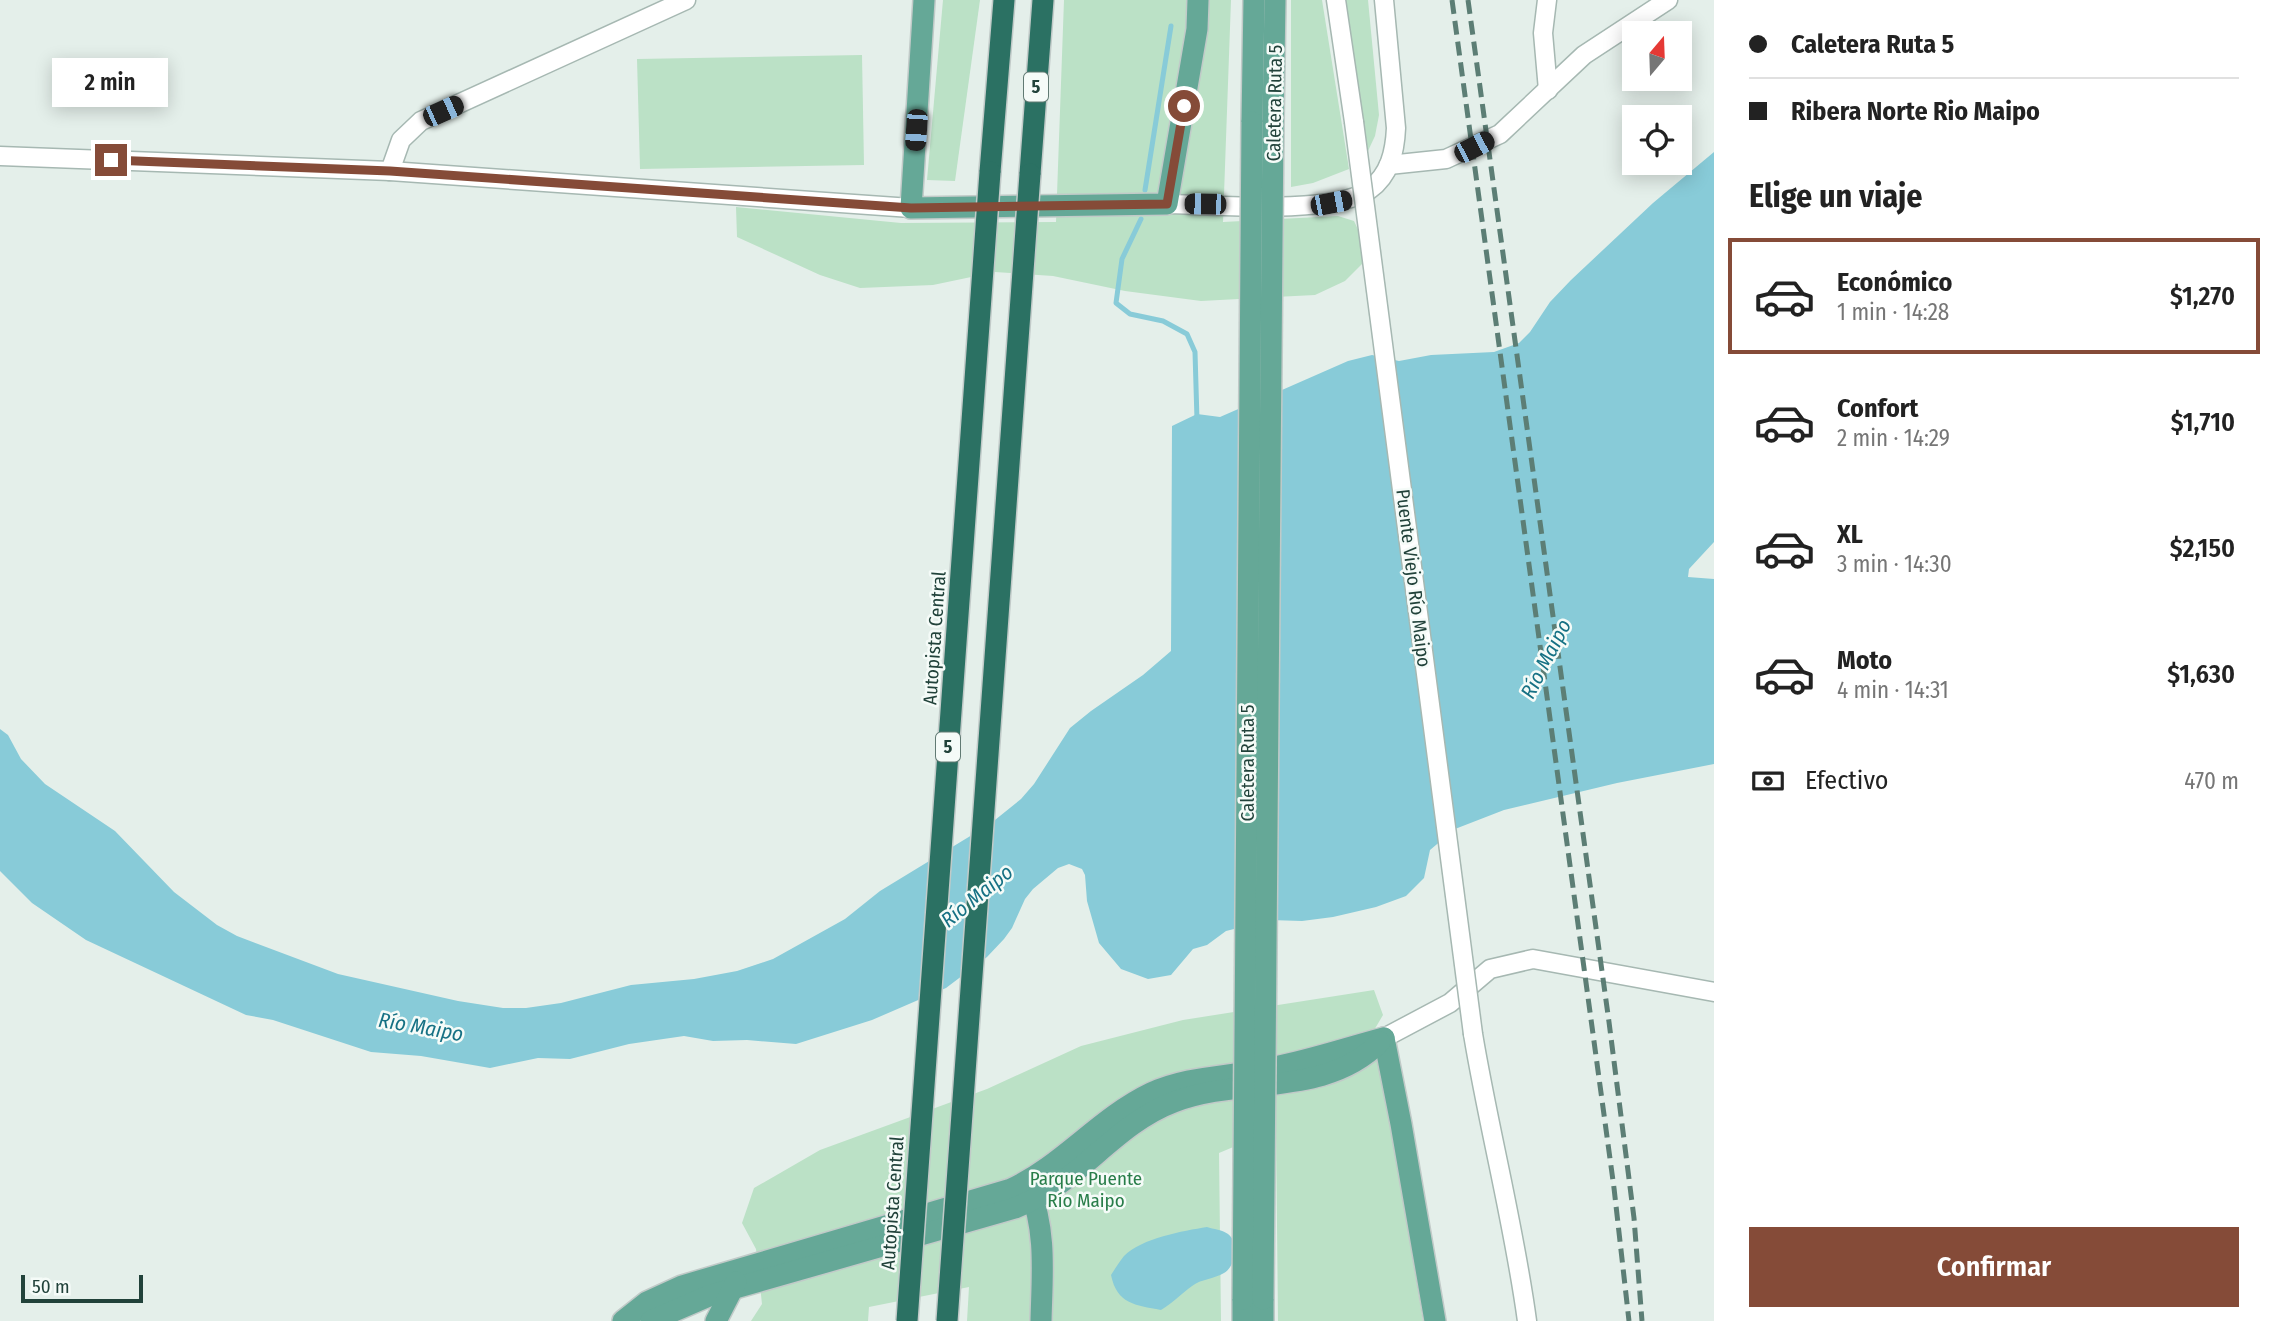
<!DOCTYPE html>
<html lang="es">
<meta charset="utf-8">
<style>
:root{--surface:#fff;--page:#f2f2f2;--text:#222;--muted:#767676;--line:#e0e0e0;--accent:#854b38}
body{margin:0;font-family:"Fira Sans Condensed",sans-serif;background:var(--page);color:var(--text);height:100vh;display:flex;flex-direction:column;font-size:26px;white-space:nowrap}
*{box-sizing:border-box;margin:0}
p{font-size:23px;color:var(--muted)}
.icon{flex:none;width:38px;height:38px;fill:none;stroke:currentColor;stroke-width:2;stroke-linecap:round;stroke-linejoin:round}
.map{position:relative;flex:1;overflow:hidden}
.panel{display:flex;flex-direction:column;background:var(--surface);width:560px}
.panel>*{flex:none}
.guide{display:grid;align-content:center;height:154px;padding:0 35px;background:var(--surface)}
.needle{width:46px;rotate:19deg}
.controls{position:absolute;left:1622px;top:21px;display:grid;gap:14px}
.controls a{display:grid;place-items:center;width:70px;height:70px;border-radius:0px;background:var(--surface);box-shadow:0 4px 18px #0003;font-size:35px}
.scale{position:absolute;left:21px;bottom:18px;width:122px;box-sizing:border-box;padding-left:7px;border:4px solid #21423a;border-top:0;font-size:19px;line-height:24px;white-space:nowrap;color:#21423a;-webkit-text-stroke:5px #f5fbf8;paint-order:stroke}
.end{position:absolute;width:32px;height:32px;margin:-16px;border:9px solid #854b38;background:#fff;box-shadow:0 0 0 4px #fff}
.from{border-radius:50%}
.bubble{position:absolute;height:49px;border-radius:0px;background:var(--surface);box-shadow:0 4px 18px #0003;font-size:23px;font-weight:600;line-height:49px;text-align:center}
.car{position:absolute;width:21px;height:42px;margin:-21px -10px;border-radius:9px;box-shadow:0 0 5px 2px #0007;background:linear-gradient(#222 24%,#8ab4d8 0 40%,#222 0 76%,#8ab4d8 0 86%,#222 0)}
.guide b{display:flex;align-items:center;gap:24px;height:66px;font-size:26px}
.guide b+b{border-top:2px solid var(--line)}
.guide i{width:18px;height:18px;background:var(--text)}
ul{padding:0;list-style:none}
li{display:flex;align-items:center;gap:21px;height:116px;margin:0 14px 10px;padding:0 21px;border:4px solid transparent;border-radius:0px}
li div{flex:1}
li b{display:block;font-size:26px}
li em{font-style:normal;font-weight:600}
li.current{border-color:var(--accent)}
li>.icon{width:63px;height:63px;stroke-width:1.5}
h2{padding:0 35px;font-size:32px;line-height:84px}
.pay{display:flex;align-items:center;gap:18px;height:77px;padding:0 35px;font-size:26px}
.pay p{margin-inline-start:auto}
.cta{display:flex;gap:14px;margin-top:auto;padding:14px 35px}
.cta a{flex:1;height:80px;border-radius:0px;background:var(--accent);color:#fff;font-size:28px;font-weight:600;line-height:80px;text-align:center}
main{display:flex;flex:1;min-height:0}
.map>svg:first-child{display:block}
</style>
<main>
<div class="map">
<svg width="1714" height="1321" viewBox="0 0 1714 1321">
<rect width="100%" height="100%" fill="#e4efea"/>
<g fill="#bbe1c6">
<path d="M943,0H980L955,181L927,180Z"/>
<path d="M1064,0H1231L1223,222L1338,216L1354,221L1365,244L1362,264L1345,281L1315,295L1201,301L1125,291L1053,276L995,272L933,285L860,288L820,275L737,237L736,207L901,223L1056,222Z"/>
<path d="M1291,0H1322L1349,169L1313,183L1291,187Z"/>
<path d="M1344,0H1368L1379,115L1375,136L1367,153Z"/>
<path d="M862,55L864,165L640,169L637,59Z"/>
<path d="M1374,990L1383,1015L1373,1032L1382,1074L1423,1321H1278L1276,1129L1219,1153L1221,1321H967L969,1287L869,1307L868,1321H751L762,1304L756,1249L742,1223L754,1188L820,1150L987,1089L1081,1046L1183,1020Z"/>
</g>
<g fill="#88cbd8">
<path d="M1714,152V542L1689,569L1688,577L1714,579V764L1617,783L1504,810L1455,829L1430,850L1424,878L1406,896L1376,907L1333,917L1302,921L1270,920L1226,931L1207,945L1193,949L1171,975L1148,979L1121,969L1099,943L1087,901L1085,875L1082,869L1069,864L1058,868L1033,889L1025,899L1012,928L1004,939L987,957L946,988L872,1020L796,1044L747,1040L713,1041L684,1036L629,1044L570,1059L538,1058L490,1068L421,1056L371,1052L273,1020L246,1015L86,940L32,903L0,871V729L8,735L21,759L45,784L115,831L174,892L217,925L237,936L338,974L458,1001L503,1008H526L561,1003L631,985L694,979L737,971L773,959L845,919L880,891L990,824L1021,799L1034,784L1070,728L1091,711L1143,675L1171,651L1172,426L1197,414L1220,417L1348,361L1372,355L1399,361L1431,355L1494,352L1519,343L1530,332L1550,302L1571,280L1653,203Z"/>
<path d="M1207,1227C1213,1229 1223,1230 1228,1234C1240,1243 1235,1267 1224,1273C1214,1279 1201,1279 1192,1286C1181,1294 1174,1302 1161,1310C1135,1305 1117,1304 1111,1275C1115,1269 1119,1262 1124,1256C1142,1238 1183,1231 1207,1227Z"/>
</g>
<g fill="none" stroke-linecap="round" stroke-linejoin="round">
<g stroke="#88cbd8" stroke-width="5">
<path d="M1145,190L1171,26"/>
<path d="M1141,219L1122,259L1116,303L1130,314L1163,321L1187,334L1195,352L1197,420"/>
</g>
<g stroke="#a6b8b2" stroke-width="21">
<g id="minor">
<path d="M1336,0L1354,122"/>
<path d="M1547,0L1543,33L1548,90"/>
<path d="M0,156L390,171L911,208"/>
<path d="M1389,165L1446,159L1500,134L1584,55L1668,0"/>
<path d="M390,171L401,140L421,121L686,0"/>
<path d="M1167,204C1213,205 1334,215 1369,190C1390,175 1395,151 1396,128L1384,0"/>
<path d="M1473,1034C1489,1130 1514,1224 1527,1321"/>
<path d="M1384,1038L1450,1003L1490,969L1533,959L1714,992"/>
</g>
</g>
<g stroke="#c1cac8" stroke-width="24">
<g id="major">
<path d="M924,0L911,208L1167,204L1197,29L1198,0"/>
<path d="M1252,122L1254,0"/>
<path d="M1273,122L1275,0"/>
<path d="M1384,1038L1401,1124L1435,1321"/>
<path d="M1029,1188C1047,1231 1042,1276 1041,1321"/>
<path d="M623,1321L647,1302L682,1286L1011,1189C1063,1165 1099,1118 1151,1093C1186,1077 1223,1077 1260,1070C1302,1063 1342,1049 1384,1038"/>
<path d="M651,1321L711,1295L1015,1208C1032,1201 1047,1193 1062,1182C1099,1155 1129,1119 1174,1102C1241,1076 1325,1098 1380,1042"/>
<path d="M716,1321L736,1282"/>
<path d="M1243,1321V1299"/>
<path d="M1263,1321V1299"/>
</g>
</g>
<g stroke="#c1cac8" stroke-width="24">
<g id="highway">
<path d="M990,172L1004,0"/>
<path d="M1030,174L1043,0"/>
</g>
</g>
<use href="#minor" stroke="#fff" stroke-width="18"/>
<use href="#major" stroke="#65a897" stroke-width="21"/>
<use href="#highway" stroke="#2b7163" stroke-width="21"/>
<g stroke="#5c7e75" stroke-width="5" stroke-dasharray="14 7" stroke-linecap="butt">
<path d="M1452,0L1614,1188L1629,1321"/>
<path d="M1468,0L1609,1022L1634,1218L1642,1321"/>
</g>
<g stroke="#a6b8b2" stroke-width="21" stroke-linecap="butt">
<path id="minor-bridge" d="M1354,122L1473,1034"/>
</g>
<g stroke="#c1cac8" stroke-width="24" stroke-linecap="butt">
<g id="major-bridge">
<path d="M1243,1299L1252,122"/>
<path d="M1263,1299L1273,122"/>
</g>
</g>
<g stroke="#c1cac8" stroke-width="24" stroke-linecap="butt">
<g id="highway-bridge">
<path d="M907,1321L990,172"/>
<path d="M947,1321L1030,174"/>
</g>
</g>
<use href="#minor-bridge" stroke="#fff" stroke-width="18"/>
<use href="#major-bridge" stroke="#65a897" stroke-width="21"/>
<use href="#highway-bridge" stroke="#2b7163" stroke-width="21"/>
</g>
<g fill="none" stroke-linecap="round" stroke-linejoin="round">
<path stroke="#854b38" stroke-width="9" d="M111,160L390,171L911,208L1167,204L1184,106"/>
</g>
<g text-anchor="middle" stroke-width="5" stroke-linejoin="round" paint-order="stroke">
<g fill="#f5fbf8" stroke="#617a73" stroke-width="2">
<rect x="1024" y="72.5" width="24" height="29" rx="5"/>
<rect x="936" y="732.5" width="24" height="29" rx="5"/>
</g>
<g font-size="18" font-weight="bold" fill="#21423a">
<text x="1036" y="93">5</text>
<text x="948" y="753">5</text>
</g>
<g font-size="19" fill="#21423a" stroke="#f5fbf8">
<text transform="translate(1274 103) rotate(-89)" y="7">Caletera Ruta 5</text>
<text transform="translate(1414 578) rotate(83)" y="7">Puente Viejo Río Maipo</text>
<text transform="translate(934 638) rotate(-86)" y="7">Autopista Central</text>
<text transform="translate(1247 763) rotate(-90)" y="7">Caletera Ruta 5</text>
<text transform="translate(892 1203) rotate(-86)" y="7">Autopista Central</text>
</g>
<g font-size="19" fill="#287d49" stroke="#f5fbf8">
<text x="1086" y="1185">Parque Puente<tspan x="1086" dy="22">Río Maipo</tspan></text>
</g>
<g font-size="21" font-style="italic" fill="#167184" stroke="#f5fbf8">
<text transform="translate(1546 659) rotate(-63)" y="7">Río Maipo</text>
<text transform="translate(977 896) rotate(-39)" y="7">Río Maipo</text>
<text transform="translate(421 1027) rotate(10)" y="7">Río Maipo</text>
</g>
</g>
</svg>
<div class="controls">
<a><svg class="needle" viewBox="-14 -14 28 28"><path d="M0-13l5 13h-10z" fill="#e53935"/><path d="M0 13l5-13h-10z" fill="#767676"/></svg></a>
<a><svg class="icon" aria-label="locate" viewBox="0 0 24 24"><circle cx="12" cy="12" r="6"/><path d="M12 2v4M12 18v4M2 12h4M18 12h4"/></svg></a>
</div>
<div class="scale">50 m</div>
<i class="end from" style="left:1184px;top:106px"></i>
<i class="end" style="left:111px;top:160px"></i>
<div class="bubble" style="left:52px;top:58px;width:116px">2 min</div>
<i class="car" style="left:443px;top:111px;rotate:66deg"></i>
<i class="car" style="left:916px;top:130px;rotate:184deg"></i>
<i class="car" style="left:1474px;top:147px;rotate:63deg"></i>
<i class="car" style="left:1331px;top:203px;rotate:79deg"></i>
<i class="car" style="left:1205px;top:204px;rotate:271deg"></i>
</div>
<section class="panel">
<div class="guide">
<b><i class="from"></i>Caletera Ruta 5</b>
<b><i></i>Ribera Norte Rio Maipo</b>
</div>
<h2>Elige un viaje</h2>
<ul>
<li class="current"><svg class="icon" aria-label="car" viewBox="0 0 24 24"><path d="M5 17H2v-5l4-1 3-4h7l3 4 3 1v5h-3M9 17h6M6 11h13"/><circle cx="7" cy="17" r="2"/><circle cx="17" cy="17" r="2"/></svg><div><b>Económico</b><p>1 min · 14:28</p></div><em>$1,270</em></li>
<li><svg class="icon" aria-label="car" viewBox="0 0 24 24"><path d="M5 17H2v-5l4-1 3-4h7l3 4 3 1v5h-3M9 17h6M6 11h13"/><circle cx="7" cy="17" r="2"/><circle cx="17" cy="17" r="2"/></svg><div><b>Confort</b><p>2 min · 14:29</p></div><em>$1,710</em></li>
<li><svg class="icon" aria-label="car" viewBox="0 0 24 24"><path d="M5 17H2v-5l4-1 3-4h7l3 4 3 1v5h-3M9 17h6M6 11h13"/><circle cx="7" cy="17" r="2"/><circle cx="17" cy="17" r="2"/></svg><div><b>XL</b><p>3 min · 14:30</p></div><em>$2,150</em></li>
<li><svg class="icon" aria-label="car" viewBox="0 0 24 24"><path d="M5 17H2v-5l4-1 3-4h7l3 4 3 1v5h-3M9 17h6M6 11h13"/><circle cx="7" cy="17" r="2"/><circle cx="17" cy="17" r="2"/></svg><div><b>Moto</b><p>4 min · 14:31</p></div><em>$1,630</em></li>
</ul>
<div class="pay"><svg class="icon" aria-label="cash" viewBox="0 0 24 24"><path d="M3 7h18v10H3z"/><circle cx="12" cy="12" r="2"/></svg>Efectivo<p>470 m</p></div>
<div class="cta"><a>Confirmar</a></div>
</section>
</main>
